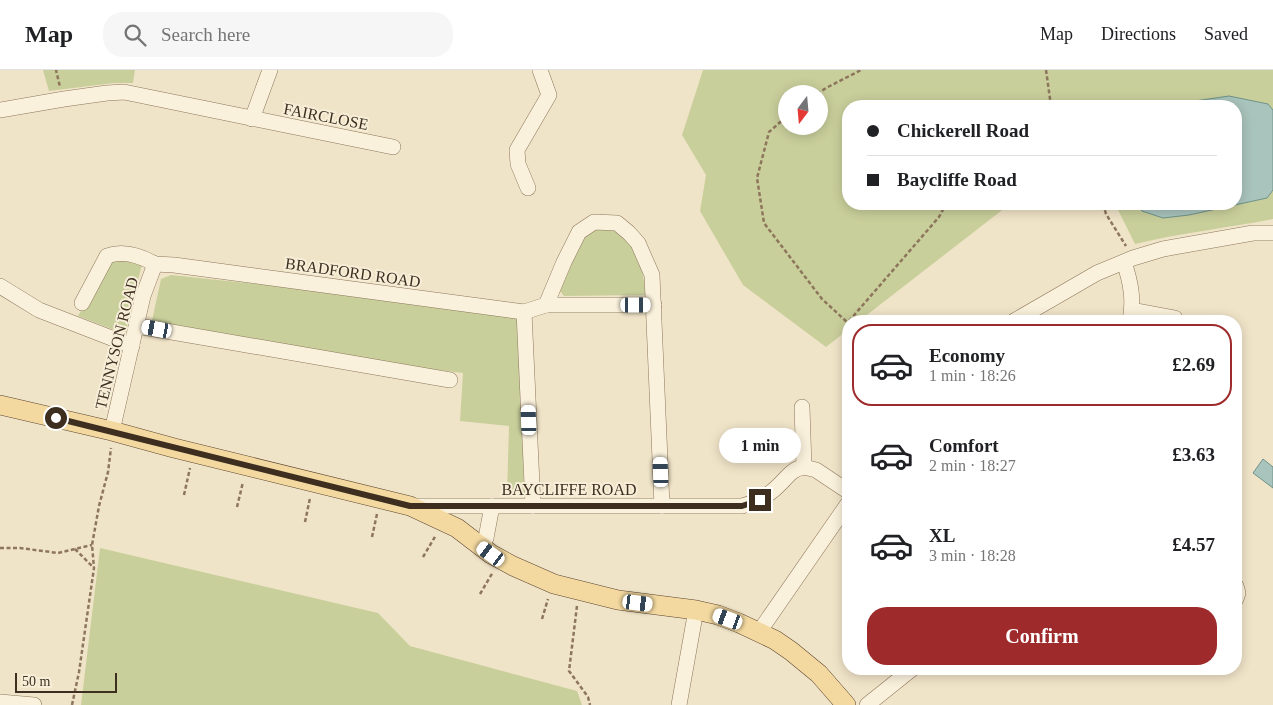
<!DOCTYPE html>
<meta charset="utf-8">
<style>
:root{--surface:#fff;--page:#f6f6f6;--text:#202124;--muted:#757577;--line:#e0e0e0;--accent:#9e2a2b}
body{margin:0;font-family:Georgia,serif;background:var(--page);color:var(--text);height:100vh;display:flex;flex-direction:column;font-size:19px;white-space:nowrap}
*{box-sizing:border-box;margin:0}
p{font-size:16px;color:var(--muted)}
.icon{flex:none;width:28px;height:28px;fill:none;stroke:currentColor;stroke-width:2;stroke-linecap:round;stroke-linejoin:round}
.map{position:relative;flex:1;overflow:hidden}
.drawer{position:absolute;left:842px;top:245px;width:400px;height:360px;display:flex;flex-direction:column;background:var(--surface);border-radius:20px;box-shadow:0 2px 12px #0003}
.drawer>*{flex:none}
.guide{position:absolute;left:842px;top:30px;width:400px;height:110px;border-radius:20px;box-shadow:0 2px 12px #0003;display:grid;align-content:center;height:110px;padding:0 25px;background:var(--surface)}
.needle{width:32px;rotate:196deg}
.controls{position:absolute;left:778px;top:15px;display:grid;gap:10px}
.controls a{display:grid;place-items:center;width:50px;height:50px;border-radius:50%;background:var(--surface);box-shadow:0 2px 12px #0003;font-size:25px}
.scale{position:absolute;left:15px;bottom:12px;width:102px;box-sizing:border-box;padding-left:5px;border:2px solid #3d2e20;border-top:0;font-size:14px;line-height:18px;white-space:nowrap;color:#3d2e20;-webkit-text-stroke:4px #f7eed8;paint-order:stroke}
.end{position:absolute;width:22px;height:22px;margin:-11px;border:6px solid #3d2e20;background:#fff;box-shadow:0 0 0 2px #fff}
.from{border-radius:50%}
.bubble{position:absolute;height:35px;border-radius:18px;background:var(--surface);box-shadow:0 2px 12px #0003;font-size:16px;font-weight:700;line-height:35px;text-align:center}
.car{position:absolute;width:15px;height:30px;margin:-15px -8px;border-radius:6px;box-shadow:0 0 4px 1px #0007;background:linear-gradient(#fff 24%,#345 0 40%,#fff 0 76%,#345 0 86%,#fff 0)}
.guide b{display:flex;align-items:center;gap:18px;height:48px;font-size:19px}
.guide b+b{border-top:1px solid var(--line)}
.guide i{width:12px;height:12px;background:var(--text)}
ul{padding:9px 0 0;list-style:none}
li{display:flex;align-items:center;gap:15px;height:82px;margin:0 10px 8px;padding:0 15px;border:2px solid transparent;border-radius:20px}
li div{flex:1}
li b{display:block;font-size:19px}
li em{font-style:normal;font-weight:700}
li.active{border-color:var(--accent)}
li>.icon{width:45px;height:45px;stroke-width:1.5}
.cta{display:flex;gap:10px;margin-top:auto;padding:10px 25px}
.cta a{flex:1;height:58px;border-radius:20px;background:var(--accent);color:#fff;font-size:20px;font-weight:700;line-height:58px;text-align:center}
header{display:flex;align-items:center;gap:30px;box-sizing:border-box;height:70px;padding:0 25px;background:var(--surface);border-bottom:1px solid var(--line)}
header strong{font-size:24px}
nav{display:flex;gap:28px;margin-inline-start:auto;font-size:18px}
.search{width:350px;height:45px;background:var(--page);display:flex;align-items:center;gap:12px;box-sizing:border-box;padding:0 18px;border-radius:20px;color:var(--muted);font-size:19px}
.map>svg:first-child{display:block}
</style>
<header>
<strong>Map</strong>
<div class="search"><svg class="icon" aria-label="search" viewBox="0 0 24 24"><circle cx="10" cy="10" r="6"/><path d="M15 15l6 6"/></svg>Search here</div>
<nav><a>Map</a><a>Directions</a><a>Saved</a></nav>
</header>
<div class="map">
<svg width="1273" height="635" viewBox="0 0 1273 635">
<rect width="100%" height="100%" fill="#f0e4c8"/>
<g fill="#c9cf9b" fill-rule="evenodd">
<path d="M43,0H135L133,13H114L49,21Z"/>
<path d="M703,0H1273V149C1227,158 1180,163 1135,174L1115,134H1236V36H849V134H1010L859,251H849V259L826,277L743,215L700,141L706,105L682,65ZM786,24H819V56H786Z"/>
<path d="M609,158C615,162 624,166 629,172C640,188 644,206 646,225L564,226L560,221L582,170L593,160Z"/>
<path d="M111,187L143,190L125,264L78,246Z"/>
<path d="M171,205L520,242L524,424H507L509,356L460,351L463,303L176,267L150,260L161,209Z"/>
<path d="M100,478L378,543L410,576L577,621L582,635H81Z"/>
</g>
<g fill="#a9c4bc" stroke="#6f938a">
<path d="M1229,26L1268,34L1273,40V120L1267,128L1189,145L1163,148L1142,141L1137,134H1236V36H1171L1181,33Z"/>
<path d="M1263,389L1273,397V418L1253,403Z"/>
</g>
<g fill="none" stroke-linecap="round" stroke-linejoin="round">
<g stroke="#8d765c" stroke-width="16">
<g id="minor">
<path d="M0,40L64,29L107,23L124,22L393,77"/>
<path d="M252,49L270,0"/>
<path d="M528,118L518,94L517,80L549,25L540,0"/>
<path d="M1124,192C1131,213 1134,230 1130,251"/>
<path d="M155,194L174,195L524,242L546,235H654"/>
<path d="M0,216L39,240L132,276"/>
<path d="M82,233L107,186C123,180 141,186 155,194"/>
<path d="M546,235L564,192L579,162L594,152L617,153L629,163L638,173L652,205L662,436"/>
<path d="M1132,240L1175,248"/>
<path d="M524,242L533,436"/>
<path d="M1014,251L1097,203L1133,188L1163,179L1253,163H1273"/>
<path d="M137,256L450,310"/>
<path d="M802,337L804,397L816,400L849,422"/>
<path d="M112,361L143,226L155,194"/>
<path d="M411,436H742C757,432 768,426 778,416C787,408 791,399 804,397"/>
<path d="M481,476L486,468L492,436"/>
<path d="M1236,516L1238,523L1236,529"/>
<path d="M759,562L849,432"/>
<path d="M0,632L34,635"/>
<path d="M679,635L696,540"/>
<path d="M867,635L912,599"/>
</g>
</g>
<g stroke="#5b4430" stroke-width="20">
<path id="major" d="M0,335L112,361L174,378L410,436L457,458L491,484L513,496L554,514L618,530L696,540L718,545L739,553L775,570L791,581L819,604L846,635"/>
</g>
<g stroke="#8d765c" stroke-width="2.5" stroke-dasharray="4 2.5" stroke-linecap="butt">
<path d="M57,0H56L60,17"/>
<path d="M1046,0L1051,36"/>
<path d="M817,24L826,18L861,0"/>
<path d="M786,47L769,62L757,108L764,153L822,229L848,253L849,252"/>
<path d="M1103,134L1106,144L1126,176"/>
<path d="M849,251L939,147L946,134"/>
<path d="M184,425L190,398"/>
<path d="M237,437L243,412"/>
<path d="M305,452L310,428"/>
<path d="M372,467L377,444"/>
<path d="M0,478H20L58,483L92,475"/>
<path d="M75,479L93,497"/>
<path d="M423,487L436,465"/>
<path d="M480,524L493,502"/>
<path d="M577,536L569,601L588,627L590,635"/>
<path d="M542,549L548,529"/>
<path d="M72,635L79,602L94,498L92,475L99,436L108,402L111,378"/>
</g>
<use href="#minor" stroke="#faf1dc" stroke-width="15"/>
<use href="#major" stroke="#f3d9a0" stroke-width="19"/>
</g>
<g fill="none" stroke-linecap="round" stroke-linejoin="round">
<path stroke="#3d2e20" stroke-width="6" d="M56,348L410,436H742L760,430"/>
</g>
<g text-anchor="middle" stroke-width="4" stroke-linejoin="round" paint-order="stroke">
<g font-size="16" fill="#3d2e20" stroke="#f7eed8">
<text transform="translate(326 46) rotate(11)" y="6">FAIRCLOSE</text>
<text transform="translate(353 202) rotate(8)" y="6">BRADFORD ROAD</text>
<text transform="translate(116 273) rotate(-76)" y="6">TENNYSON ROAD</text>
<text x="569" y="425">BAYCLIFFE ROAD</text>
</g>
</g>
</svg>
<div class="controls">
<a><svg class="needle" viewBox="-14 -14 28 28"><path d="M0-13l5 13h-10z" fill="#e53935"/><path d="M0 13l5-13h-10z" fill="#757577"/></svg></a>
</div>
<div class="scale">50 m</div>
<i class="end from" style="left:56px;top:348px"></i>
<i class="end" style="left:760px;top:430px"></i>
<div class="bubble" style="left:719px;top:358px;width:82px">1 min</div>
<i class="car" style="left:636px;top:235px;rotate:90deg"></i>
<i class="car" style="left:157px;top:259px;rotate:280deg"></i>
<i class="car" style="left:529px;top:350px;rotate:358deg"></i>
<i class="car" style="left:661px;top:402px;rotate:358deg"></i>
<i class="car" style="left:491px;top:484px;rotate:306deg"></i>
<i class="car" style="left:638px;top:533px;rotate:97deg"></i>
<i class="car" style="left:728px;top:549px;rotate:290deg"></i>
<div class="guide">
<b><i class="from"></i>Chickerell Road</b>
<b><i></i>Baycliffe Road</b>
</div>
<section class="drawer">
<ul>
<li class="active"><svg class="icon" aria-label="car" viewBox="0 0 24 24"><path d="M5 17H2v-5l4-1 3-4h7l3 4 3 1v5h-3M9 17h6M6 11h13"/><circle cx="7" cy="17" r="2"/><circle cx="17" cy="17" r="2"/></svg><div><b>Economy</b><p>1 min · 18:26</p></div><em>£2.69</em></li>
<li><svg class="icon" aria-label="car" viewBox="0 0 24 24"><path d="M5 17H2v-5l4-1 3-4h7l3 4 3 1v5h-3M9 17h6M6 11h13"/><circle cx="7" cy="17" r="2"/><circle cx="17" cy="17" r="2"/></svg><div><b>Comfort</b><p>2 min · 18:27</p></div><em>£3.63</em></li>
<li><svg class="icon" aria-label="car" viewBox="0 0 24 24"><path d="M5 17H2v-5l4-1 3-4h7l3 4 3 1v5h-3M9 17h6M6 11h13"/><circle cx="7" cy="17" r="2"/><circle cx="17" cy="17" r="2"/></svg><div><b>XL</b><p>3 min · 18:28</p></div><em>£4.57</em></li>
</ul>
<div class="cta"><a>Confirm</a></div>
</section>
</div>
